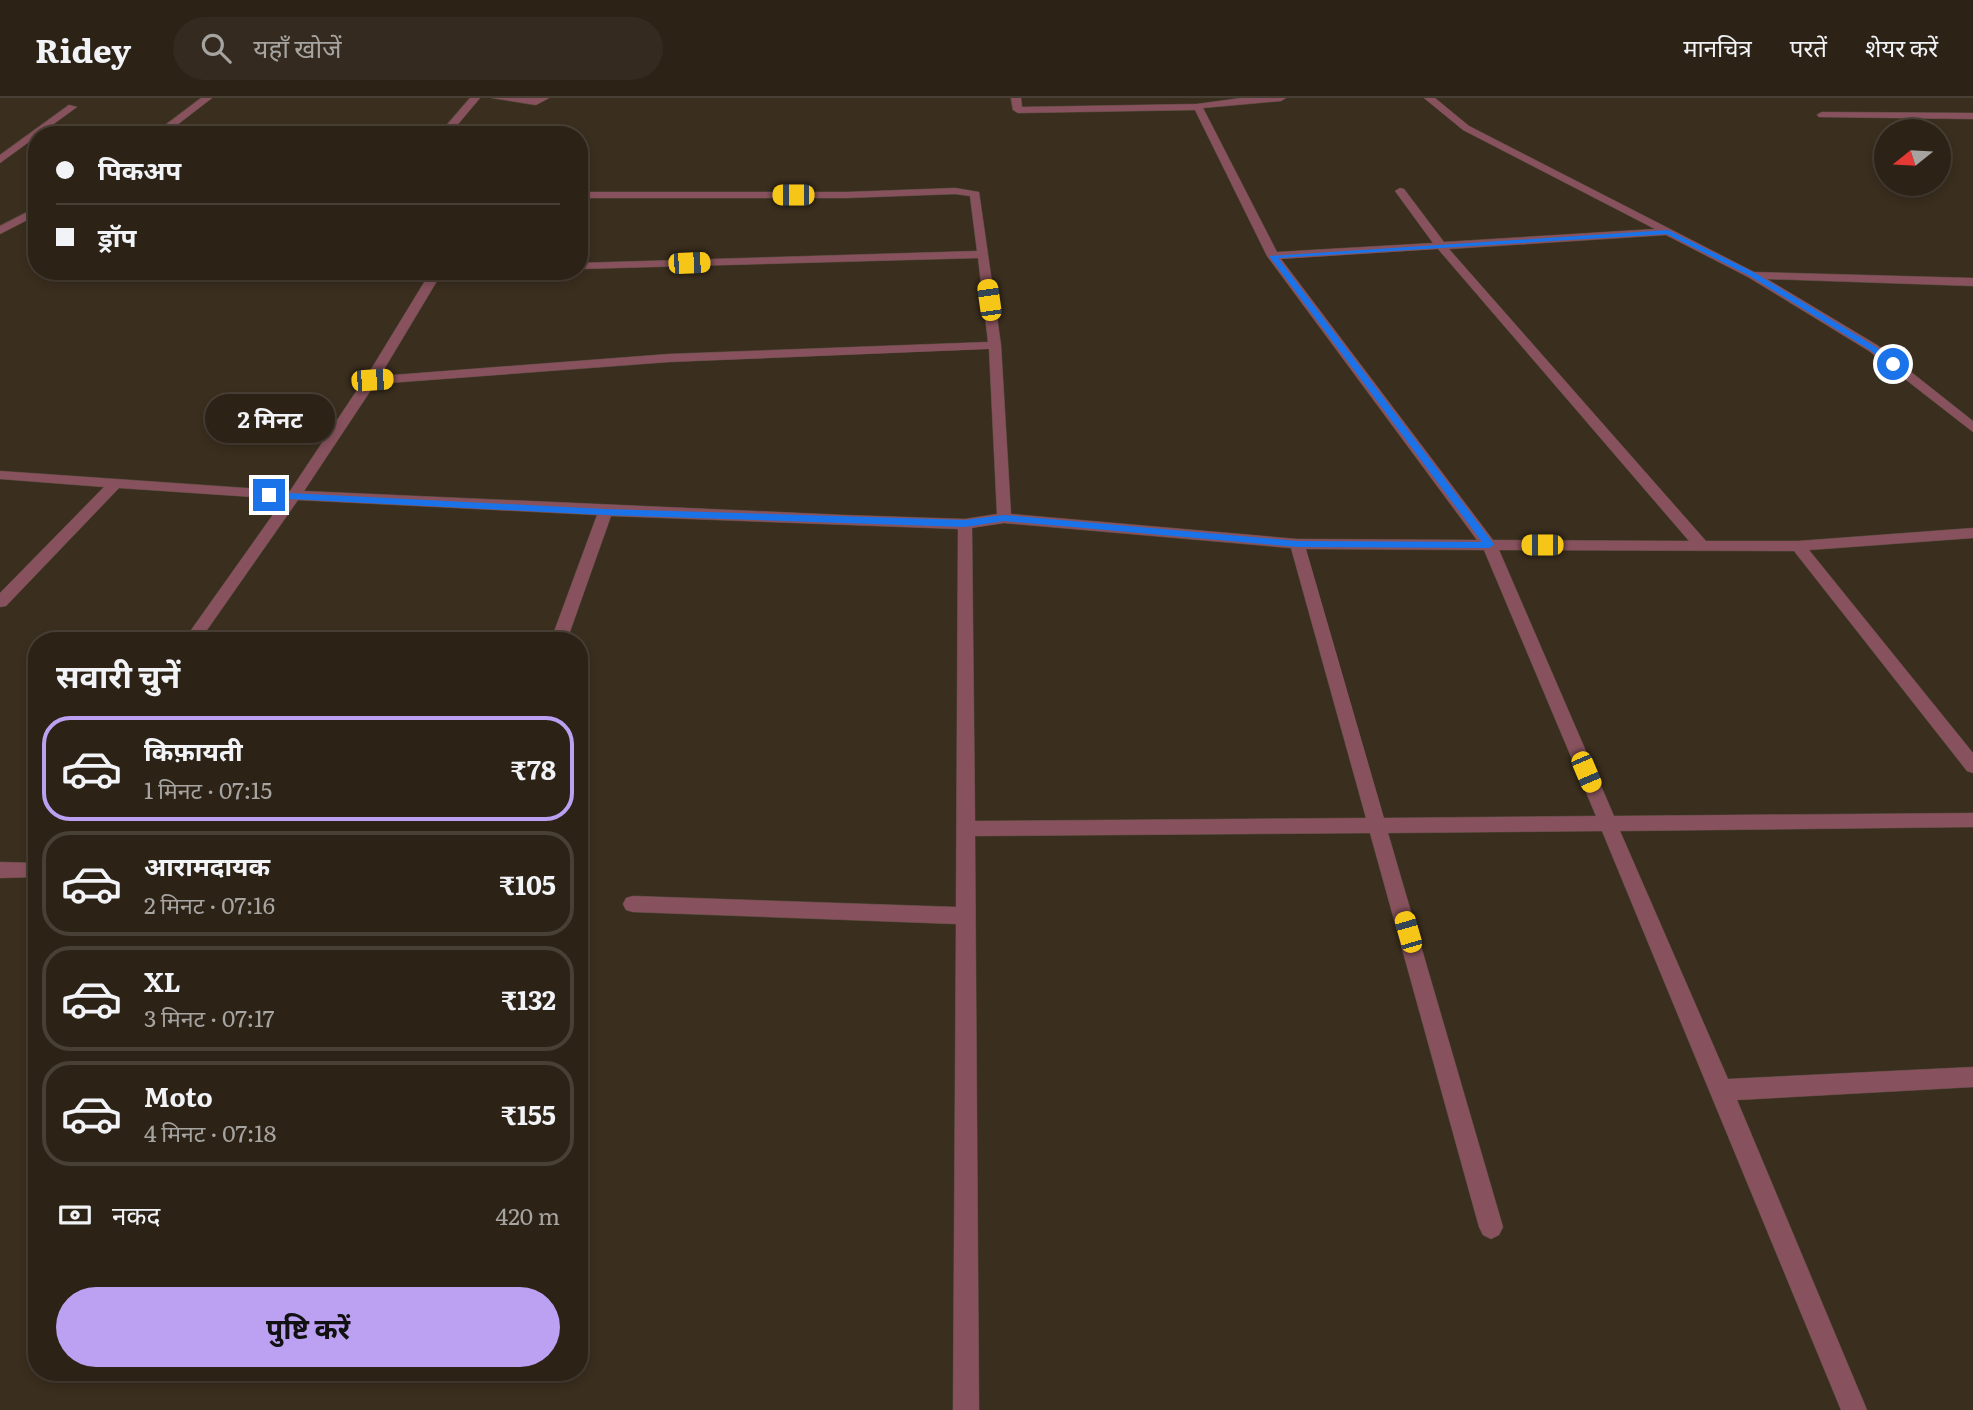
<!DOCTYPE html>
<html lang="hi">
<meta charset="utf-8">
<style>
:root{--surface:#2c2216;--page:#342a1f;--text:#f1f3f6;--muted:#a6a4a1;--line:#483f35;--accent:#bca0f2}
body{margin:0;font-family:Literata,"Noto Sans Devanagari",serif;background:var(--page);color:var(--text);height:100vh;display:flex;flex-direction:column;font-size:26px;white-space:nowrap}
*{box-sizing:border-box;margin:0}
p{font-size:23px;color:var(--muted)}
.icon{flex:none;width:38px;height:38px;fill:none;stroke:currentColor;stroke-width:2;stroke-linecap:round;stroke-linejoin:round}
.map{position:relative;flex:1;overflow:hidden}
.drawer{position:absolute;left:28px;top:534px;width:560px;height:749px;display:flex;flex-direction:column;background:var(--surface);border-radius:28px;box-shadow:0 4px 10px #0003,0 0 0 2px var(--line)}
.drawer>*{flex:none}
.banner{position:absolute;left:28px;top:28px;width:560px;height:154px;border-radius:28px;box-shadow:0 4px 10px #0003,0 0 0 2px var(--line);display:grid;align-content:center;height:154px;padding:0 28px;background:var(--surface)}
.needle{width:46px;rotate:252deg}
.tools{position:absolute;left:1874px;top:21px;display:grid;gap:14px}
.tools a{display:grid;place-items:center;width:77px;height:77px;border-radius:50%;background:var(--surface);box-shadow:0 4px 10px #0003,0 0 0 2px var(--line);font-size:35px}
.end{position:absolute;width:32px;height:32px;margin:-16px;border:9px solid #1a73e8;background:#fff;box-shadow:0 0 0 4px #fff}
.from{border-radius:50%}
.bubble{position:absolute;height:49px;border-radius:24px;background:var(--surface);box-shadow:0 4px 10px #0003,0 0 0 2px var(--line);font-size:23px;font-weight:700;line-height:49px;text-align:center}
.car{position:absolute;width:21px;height:42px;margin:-21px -10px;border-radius:9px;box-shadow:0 0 5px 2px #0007;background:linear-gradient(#f5c518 24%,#345 0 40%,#f5c518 0 76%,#345 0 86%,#f5c518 0)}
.banner b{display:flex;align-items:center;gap:24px;height:66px;font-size:26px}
.banner b+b{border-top:2px solid var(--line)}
.banner i{width:18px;height:18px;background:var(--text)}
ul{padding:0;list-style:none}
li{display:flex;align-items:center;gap:21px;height:105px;margin:0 14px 10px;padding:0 14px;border:4px solid var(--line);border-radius:28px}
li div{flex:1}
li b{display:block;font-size:26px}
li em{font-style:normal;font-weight:700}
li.current{border-color:var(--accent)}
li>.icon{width:63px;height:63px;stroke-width:1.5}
h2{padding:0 28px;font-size:32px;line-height:84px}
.pay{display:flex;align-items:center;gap:18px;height:77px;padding:0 28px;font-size:26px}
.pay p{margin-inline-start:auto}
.cta{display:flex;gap:14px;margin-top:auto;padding:14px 28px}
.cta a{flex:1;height:80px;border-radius:42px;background:var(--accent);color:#111;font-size:28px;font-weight:700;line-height:80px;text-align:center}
header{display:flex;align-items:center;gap:42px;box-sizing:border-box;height:98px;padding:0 35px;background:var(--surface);border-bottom:2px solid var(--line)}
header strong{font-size:33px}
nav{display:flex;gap:38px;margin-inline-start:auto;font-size:24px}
.search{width:490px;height:63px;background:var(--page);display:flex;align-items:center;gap:18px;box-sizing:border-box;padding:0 24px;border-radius:38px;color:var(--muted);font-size:26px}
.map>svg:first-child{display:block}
</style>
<header>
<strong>Ridey</strong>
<div class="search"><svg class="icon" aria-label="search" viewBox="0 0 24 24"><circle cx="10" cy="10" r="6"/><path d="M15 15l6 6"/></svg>यहाँ खोजें</div>
<nav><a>मानचित्र</a><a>परतें</a><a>शेयर करें</a></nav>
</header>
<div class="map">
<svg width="1973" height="1312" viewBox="0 0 1973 1312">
<rect width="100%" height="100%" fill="#3a2e1e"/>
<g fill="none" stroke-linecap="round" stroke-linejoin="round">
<g stroke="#564b3c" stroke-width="1">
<g id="minor">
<path d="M201,0H212L164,37H152Z"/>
<path d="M470,0H480L449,37H438Z"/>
<path d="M492,0H549L536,7Z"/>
<path d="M1011,0H1021L1022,9L1197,6L1241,0H1286L1281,3L1203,10L1277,154L1433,145L1395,93L1400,90L1404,91L1444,144L1655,131L1463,32L1424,0H1435L1469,28L1754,174L1973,180V188L1767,181L1877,247L1973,323V334L1869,253L1748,179L1666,137L1449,151L1706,443H1798L1973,430V440L1809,452L1973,655V675L1967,673L1794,453L1499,452L1614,718L1973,715V729L1620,733L1728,981L1973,969V989L1737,1002L1867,1312H1841L1602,733L1388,735L1503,1129L1499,1137L1491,1141L1483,1137L1479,1129L1370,735L975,738L979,1312H953L956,826L633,814L626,812L623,806L626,800L633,798L956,809L958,431L611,418L567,542H551L597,417L298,402L200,542H184L284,401L119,390L6,508L0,509V495L104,389L0,381V373L290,393L373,268L431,173H443L380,278L669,256L988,244L978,160L579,171V165L977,153L970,98L955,96L847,100H579V94H847L955,90L979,94L1001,247L1011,416L1297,441L1477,442L1267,158L1195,12L1018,15L1013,12ZM1438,151L1689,443L1493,442L1281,161ZM989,251L997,416L965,421L844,417L304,393L375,286L669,264ZM1004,425L1291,450L1366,720L975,723L972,430ZM1306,451L1484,452L1596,718L1384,720Z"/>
<path d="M69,7L77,9L0,65V57Z"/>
<path d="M1822,14L1973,15V21L1819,19L1817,17Z"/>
<path d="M37,109V117L0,136V128Z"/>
<path d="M0,764L37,765V779L0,780Z"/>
</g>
</g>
<use href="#minor" fill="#87525e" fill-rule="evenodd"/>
</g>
<path fill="#1a73e8" d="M1668,132L1755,175L1876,249L1897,266L1890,268L1870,252L1750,178L1667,136L1278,160L1493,445L1494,447L1489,450L1297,449L1004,423L965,429L605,417L269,400L265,397L269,394L605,411L965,422L1004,417L1297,443L1482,444L1269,158Z"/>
</svg>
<div class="tools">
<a><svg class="needle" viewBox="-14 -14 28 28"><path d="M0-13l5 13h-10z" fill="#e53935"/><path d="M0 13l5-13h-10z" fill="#a6a4a1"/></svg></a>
</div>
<i class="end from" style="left:1893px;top:266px"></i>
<i class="end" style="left:269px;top:397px"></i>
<div class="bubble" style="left:205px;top:296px;width:130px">2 मिनट</div>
<i class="car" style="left:793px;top:97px;rotate:270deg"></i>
<i class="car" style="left:689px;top:165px;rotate:88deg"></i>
<i class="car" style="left:989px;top:202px;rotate:352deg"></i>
<i class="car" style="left:372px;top:282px;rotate:86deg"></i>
<i class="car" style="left:1542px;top:447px;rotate:270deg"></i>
<i class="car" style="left:1586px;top:674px;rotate:157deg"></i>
<i class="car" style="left:1408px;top:834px;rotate:344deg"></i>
<div class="banner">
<b><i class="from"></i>पिकअप</b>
<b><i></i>ड्रॉप</b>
</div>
<section class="drawer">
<h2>सवारी चुनें</h2>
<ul>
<li class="current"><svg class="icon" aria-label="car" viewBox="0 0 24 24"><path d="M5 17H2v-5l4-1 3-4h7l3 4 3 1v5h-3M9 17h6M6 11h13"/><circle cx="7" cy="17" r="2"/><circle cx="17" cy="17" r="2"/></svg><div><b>किफ़ायती</b><p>1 मिनट · 07:15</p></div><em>₹78</em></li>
<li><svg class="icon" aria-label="car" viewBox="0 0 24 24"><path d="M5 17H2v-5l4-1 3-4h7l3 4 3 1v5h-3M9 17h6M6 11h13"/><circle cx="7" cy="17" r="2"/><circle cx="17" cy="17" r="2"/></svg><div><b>आरामदायक</b><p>2 मिनट · 07:16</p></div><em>₹105</em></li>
<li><svg class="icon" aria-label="car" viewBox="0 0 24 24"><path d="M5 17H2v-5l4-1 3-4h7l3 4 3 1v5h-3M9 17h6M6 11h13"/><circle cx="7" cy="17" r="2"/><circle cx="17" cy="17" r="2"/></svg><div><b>XL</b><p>3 मिनट · 07:17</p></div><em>₹132</em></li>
<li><svg class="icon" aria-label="car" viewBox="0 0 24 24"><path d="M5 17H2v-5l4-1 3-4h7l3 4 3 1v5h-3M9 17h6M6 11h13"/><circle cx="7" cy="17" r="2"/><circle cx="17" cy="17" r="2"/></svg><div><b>Moto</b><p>4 मिनट · 07:18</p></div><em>₹155</em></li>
</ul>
<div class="pay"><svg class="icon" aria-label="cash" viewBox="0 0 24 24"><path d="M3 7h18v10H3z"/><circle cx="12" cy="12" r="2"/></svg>नकद<p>420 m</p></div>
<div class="cta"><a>पुष्टि करें</a></div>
</section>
</div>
